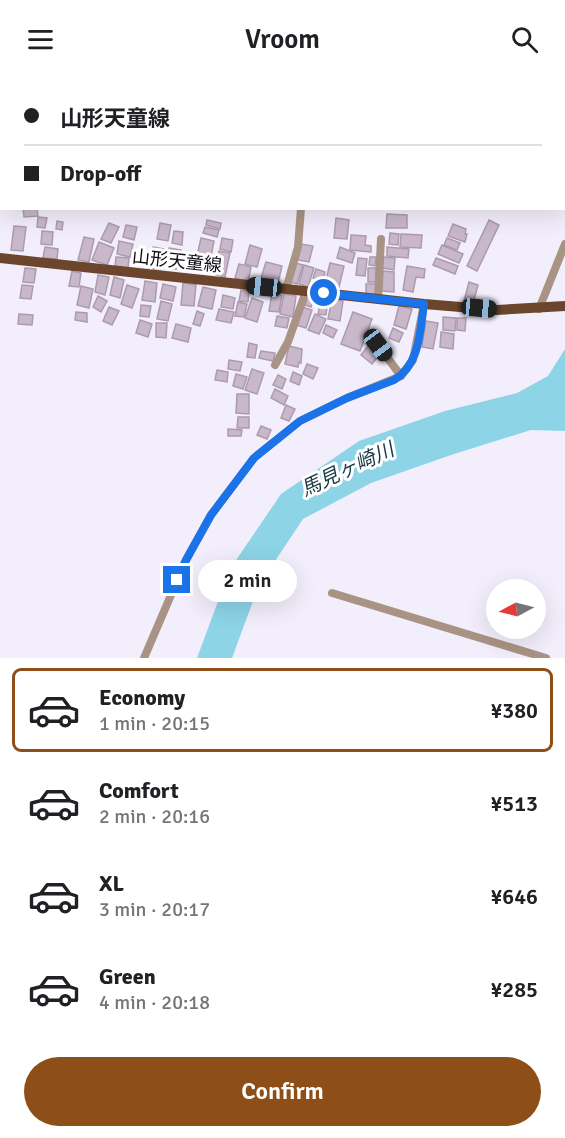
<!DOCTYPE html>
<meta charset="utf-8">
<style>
:root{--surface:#fff;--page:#f2f2f2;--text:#202124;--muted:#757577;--line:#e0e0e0;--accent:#8e4e17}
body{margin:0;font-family:Signika,"Noto Sans JP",sans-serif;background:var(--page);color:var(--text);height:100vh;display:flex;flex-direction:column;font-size:22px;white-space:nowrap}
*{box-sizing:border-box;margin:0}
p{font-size:20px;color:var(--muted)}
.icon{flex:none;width:33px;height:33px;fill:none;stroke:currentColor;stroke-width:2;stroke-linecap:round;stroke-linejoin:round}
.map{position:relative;height:580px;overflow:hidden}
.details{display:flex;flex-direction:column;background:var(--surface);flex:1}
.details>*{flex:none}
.banner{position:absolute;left:0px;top:0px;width:566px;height:132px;box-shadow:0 6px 24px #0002;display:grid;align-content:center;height:132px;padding:0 24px;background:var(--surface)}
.needle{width:39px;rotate:263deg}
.fabs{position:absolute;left:486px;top:501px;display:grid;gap:12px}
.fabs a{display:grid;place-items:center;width:60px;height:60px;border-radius:50%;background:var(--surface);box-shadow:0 6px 24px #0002;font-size:30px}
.end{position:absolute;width:27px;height:27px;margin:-14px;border:8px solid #1a73e8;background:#fff;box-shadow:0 0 0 3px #fff}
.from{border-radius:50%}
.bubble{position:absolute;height:42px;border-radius:21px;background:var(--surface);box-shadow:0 6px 24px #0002;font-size:20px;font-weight:600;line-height:42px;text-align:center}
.car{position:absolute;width:18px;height:36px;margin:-18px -9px;border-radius:8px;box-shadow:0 0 4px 2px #0007;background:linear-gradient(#222 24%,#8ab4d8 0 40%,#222 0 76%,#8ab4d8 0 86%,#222 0)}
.banner b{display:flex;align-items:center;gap:21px;height:57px;font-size:22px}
.banner b+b{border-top:2px solid var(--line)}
.banner i{width:15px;height:15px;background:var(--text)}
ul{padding:10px 0 0;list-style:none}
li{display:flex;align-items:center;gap:18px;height:84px;margin:0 12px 9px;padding:0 12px;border:3px solid transparent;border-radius:9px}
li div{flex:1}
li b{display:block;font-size:22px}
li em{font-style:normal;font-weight:600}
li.selected{border-color:var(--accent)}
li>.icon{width:54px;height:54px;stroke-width:1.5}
.action{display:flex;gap:12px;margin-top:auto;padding:12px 24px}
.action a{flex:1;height:69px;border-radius:36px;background:var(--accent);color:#fff;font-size:24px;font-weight:600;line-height:69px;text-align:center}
header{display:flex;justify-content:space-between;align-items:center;height:78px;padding:0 24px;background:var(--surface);font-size:27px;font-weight:600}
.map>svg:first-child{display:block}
</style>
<header><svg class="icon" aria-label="menu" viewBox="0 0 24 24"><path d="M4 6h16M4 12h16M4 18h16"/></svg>Vroom<svg class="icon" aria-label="search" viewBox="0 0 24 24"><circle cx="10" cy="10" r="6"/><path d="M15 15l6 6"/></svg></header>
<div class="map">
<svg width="565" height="580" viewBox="0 0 565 580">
<rect width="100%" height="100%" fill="#f3eefc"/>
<path fill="#8dd4e7" d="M565,271V353L531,352L451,377L371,405L303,441L259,507L232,580H197L230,491L281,416L359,363L445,333L517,315L548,298Z"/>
<g fill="#c8b8ca" stroke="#ac9bae" stroke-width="1.5">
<path d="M23,130H37L38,138L24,139Z"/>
<path d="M387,136L407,137V150H386Z"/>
<path d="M38,139L47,140L45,150L37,149Z"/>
<path d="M336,140L349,142L347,161L334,160Z"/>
<path d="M207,142L221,145L220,151L206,147Z"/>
<path d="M489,142L499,147L477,193L467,188Z"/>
<path d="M57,143L63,144L62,152L56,151Z"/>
<path d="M109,145L119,149L111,165L101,161Z"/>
<path d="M160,145L171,147L168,163L157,161Z"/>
<path d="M453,146L466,151L465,156H467L465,164L448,158Z"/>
<path d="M126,147L137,149L134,162L123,159Z"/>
<path d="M14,148L26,149L23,173L11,172Z"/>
<path d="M205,149L219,152L217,159L203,155Z"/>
<path d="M42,153L53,154L52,167L41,166Z"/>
<path d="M174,153L183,154L182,167L172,165Z"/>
<path d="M390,155L399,156L398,167L389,166Z"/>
<path d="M401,156L422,157L421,170L400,169Z"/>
<path d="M351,157L366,158L365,167L371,168V174L350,172Z"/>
<path d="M84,159L94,161L89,184L78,182Z"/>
<path d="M201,160L214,163L209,189L195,187Z"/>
<path d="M222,160L233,162L231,174L220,171Z"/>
<path d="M447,160L460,165L457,172L444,167Z"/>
<path d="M119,163L133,166L130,179L117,176Z"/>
<path d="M99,164L114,170L107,187L92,182Z"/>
<path d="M301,166L313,168L309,184L298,182Z"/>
<path d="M250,167L262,171L257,189L245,186Z"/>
<path d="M442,167L463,176L459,185L438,176Z"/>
<path d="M45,169L58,171L57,181L43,180Z"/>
<path d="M153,169L164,171L160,192L149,190Z"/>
<path d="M340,169L355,175L352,185L337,180Z"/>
<path d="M387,169L409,171L408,180L387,178Z"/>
<path d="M169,170L181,172L176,191L165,188Z"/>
<path d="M219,173L230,175L225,199L213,196Z"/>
<path d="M116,179L129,180L128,190L115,188Z"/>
<path d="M370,179H376L375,188L369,187Z"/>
<path d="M383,179L395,180L394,192L382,190Z"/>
<path d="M358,180L367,181L365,198L356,197Z"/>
<path d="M436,180L458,188L455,196L433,187Z"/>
<path d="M266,184L282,188L278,205L261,200Z"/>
<path d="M296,185L303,187L297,206L290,204Z"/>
<path d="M330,185L344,188L339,209L325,206Z"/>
<path d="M239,186L251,189L248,204L235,200Z"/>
<path d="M304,187L314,190L308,209L299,206Z"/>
<path d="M407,188L425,191L424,200L416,199L413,214L403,212Z"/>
<path d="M25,190L36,191L34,205L23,204Z"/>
<rect x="368" y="190" width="8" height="14"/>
<path d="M316,191L325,194L323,203L313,200Z"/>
<path d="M72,193L81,195L79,209L69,208Z"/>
<path d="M383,193L394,194V214L382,213Z"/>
<path d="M98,197L109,199L105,217L95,214Z"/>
<path d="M114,199L124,202L120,220L110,217Z"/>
<path d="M145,203L157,205L155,224L142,222Z"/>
<path d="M469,204L478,207L473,226L464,223Z"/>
<path d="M183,205L196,207L194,228L181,227Z"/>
<path d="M163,206L176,209L173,223L160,220Z"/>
<rect x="366" y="206" width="10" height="10"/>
<path d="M22,207L33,208L31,221L20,220Z"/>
<path d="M127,207L139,211L132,230L121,226Z"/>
<path d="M81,208L93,211L89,230L77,227Z"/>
<path d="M203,209L216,212L212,231L198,228Z"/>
<path d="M241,212L249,213L248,224L239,223Z"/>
<path d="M272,215L282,217L279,234L269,233Z"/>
<path d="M284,216L296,218L293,239L280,236Z"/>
<path d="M223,217L235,220L233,231L221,229Z"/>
<path d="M98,218L107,223L101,234L93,229Z"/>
<path d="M307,219L314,221L311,229L305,227Z"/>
<path d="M252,220L263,224L257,244L245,240Z"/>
<path d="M321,220L328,221L326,237L318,236Z"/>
<path d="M332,221L343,223L340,243L328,241Z"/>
<path d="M161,223L172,226L168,243L157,241Z"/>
<path d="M238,224L247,226L244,239L235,238Z"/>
<path d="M141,227L151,228L149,239L140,238Z"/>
<path d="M399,228L412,231L406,251L394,247Z"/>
<path d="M109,229L119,233L112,247L103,243Z"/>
<path d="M302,229L312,232L306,250L296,247Z"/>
<path d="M219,231L234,234L231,245L216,242Z"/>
<path d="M197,233L204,236L200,248L193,246Z"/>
<path d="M76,234L87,235V244L75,242Z"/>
<path d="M353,234L372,241L360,273L341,266Z"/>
<path d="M19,236L33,237L32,247L18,246Z"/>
<path d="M315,236L326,241L319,256L308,252Z"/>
<path d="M277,238L289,240L287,250L275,248Z"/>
<path d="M443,239L456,240L455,253L443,252Z"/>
<path d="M457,240H466L465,253L457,252Z"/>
<path d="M140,242L152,246L148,259L136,255Z"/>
<path d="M426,243L438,245L433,271L422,269Z"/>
<path d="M156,245H167L166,260L156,259Z"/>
<path d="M176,246L191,250L188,264L172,260Z"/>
<path d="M326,247L337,252L333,260L323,255Z"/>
<path d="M393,250L403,255L399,264L389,260Z"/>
<path d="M441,254L454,256L453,271L440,269Z"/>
<path d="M249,265L257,267L255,280L247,279Z"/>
<path d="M289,268L302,271L301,285L299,284L298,289L285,286Z"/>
<path d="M368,268L379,277L372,286L361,277Z"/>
<path d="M261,273L275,275L273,283L259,280Z"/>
<path d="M229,282L242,284L240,293L228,291Z"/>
<path d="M307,286L318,290L313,301L303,296Z"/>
<path d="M252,291L264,295L257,316L245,312Z"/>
<path d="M217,292L228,294L227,304L215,302Z"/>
<path d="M293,294L302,298L299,307L290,303Z"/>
<path d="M236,296L247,299L243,311L233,308Z"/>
<path d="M278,297L286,301L282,311L273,307Z"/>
<path d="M275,311L288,318L284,327L271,320Z"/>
<path d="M237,316H249V336L236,335Z"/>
<path d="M286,327L295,331L289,343L281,340Z"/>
<path d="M238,339H249V350H237Z"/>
<path d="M261,348L271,352L267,361L257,357Z"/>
<path d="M228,351L242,352L241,358H228Z"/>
</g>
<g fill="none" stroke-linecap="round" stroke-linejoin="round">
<g stroke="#a99384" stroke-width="8">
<path d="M336,2V0"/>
<path d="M286,211L298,169L301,130"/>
<path d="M378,221L381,161"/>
<path d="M539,231L565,166"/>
<path d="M378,267L401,298"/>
<path d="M275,287L288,264L306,213"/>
<path d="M332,515L546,580"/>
<path d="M144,580L186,482L211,437L254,380L300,343L347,320L401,298L413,282L424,226"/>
</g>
<path stroke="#6b462c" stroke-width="10" d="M0,180L424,226L497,232L565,228"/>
</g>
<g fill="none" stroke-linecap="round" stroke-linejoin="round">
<path stroke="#1a73e8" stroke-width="8" d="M177,502L186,482L211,437L254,380L300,343L347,320L394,302C420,287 420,253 424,226L324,215"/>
</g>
<g text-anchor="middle" stroke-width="6" stroke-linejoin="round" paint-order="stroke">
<g font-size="18" fill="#110e15" stroke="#fff">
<text transform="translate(177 183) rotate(6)" y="6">山形天童線</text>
</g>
<g font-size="20" font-style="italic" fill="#173942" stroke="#fff">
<text transform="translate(347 391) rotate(-25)" y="7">馬見ヶ崎川</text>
</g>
</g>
</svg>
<div class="fabs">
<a><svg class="needle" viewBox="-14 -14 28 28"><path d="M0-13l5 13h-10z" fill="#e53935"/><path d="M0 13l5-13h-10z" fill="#757577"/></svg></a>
</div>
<i class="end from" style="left:324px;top:215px"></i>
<i class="end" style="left:177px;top:502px"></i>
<div class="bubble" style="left:198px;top:482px;width:99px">2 min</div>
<i class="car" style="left:264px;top:209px;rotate:276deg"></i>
<i class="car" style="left:479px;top:230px;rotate:95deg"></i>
<i class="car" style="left:378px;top:267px;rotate:143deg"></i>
<div class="banner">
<b><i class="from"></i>山形天童線</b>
<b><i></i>Drop-off</b>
</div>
</div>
<section class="details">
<ul>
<li class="selected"><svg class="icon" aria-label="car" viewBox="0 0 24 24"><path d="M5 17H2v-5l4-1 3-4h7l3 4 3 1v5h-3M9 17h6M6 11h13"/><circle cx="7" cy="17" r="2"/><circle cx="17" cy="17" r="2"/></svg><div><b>Economy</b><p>1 min · 20:15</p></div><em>¥380</em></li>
<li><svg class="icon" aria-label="car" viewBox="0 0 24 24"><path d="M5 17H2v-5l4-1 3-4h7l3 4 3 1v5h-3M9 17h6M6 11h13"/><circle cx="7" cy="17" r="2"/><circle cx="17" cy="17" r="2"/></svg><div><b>Comfort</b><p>2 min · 20:16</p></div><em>¥513</em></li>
<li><svg class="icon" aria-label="car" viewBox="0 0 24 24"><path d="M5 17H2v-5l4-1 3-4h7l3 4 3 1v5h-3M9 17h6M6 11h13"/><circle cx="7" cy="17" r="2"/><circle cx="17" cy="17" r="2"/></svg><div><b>XL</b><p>3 min · 20:17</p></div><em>¥646</em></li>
<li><svg class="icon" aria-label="car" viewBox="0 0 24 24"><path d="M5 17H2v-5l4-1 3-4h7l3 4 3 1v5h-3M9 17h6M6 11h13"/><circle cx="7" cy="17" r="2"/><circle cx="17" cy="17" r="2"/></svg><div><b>Green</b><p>4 min · 20:18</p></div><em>¥285</em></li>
</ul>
<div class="action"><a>Confirm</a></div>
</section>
